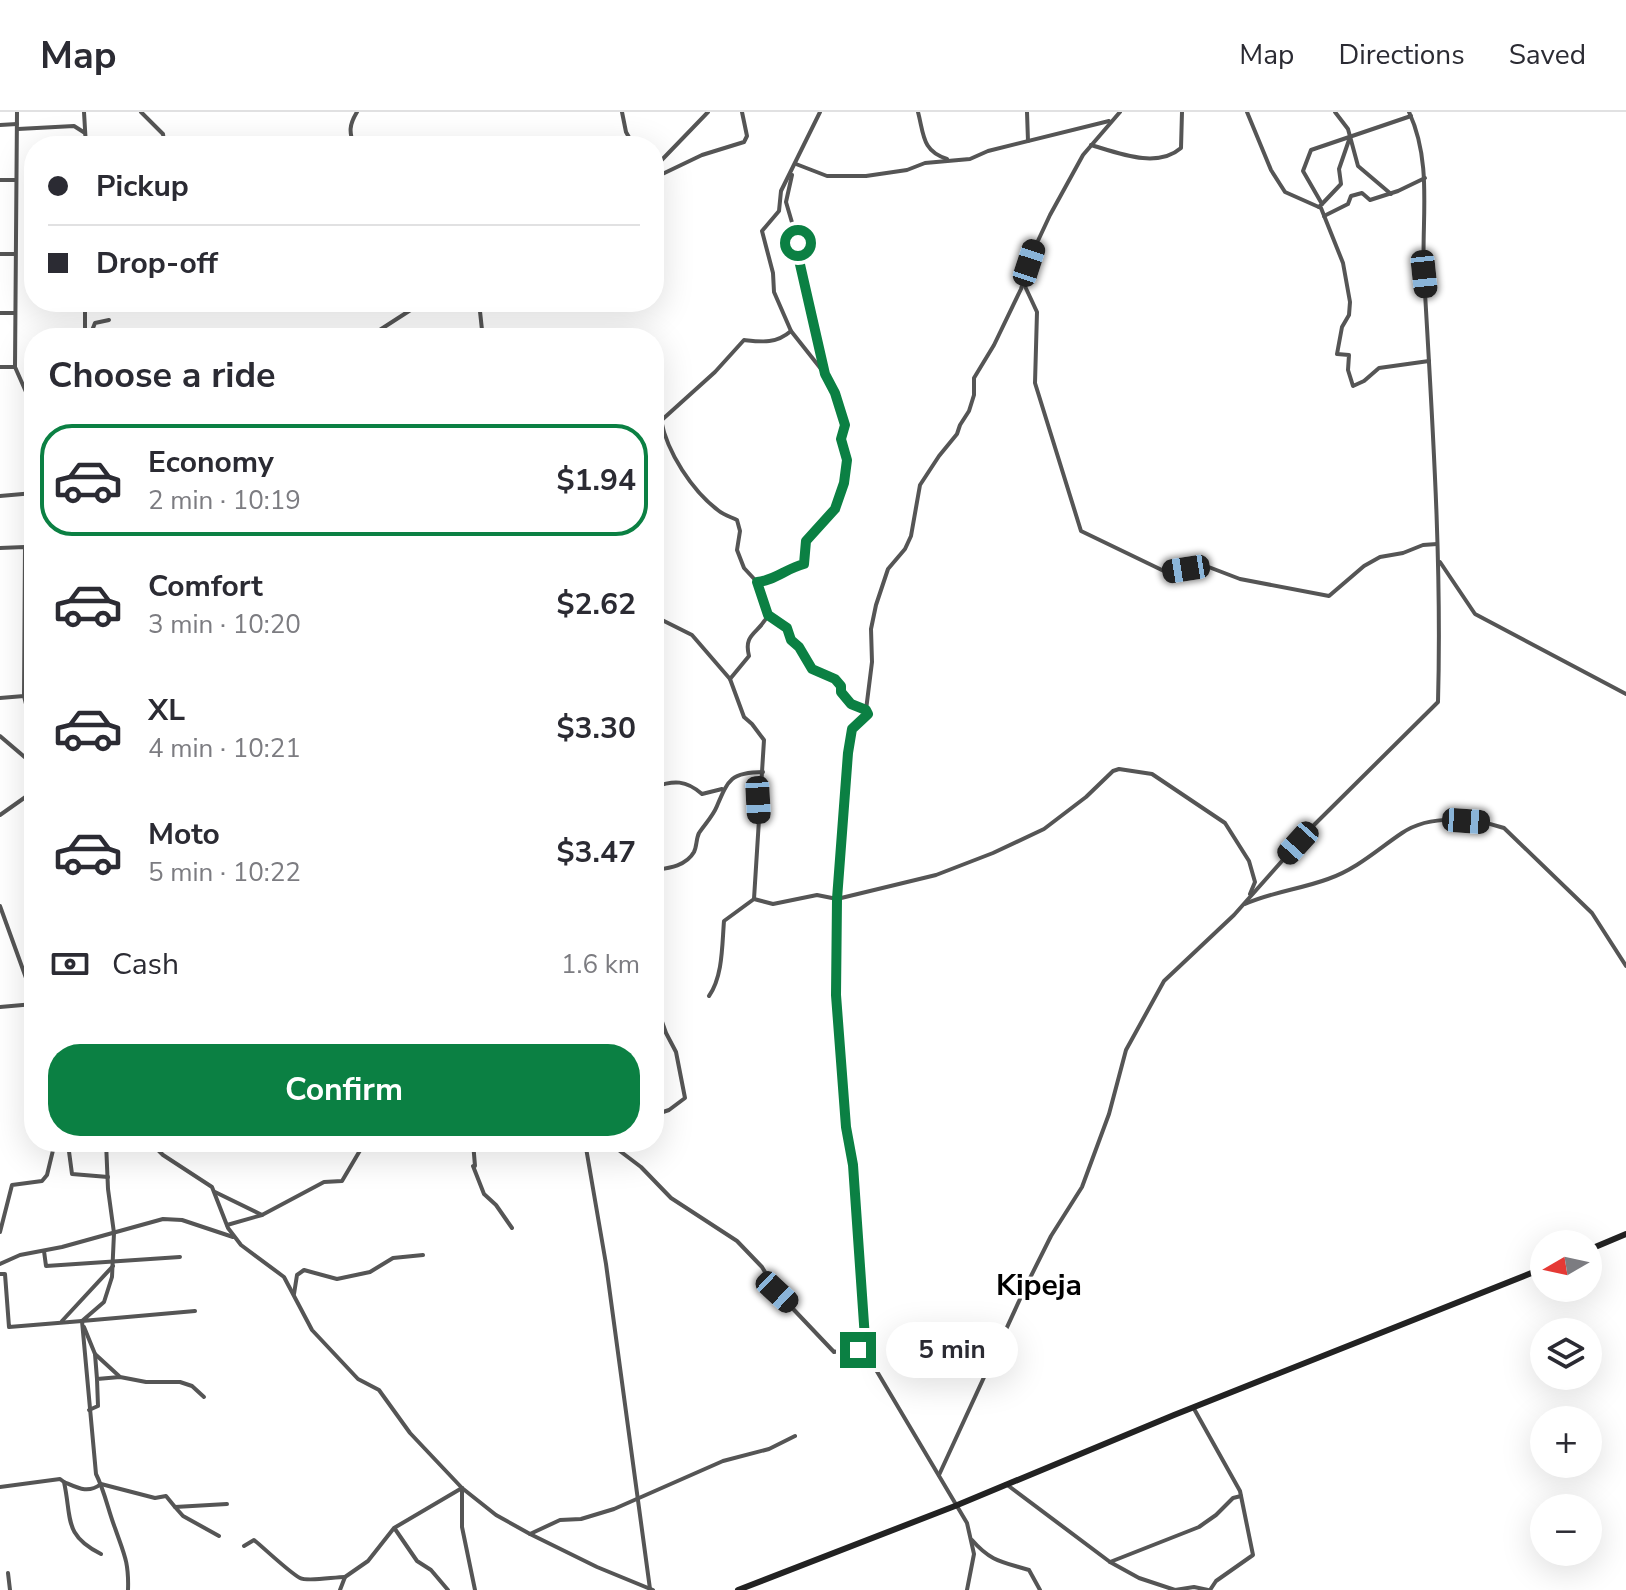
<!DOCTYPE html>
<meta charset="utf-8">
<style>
:root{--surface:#fff;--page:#f7f7f7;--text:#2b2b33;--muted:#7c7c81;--line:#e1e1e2;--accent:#0b8043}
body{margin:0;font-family:"Nunito Sans",sans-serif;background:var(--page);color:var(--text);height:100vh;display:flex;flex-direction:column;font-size:30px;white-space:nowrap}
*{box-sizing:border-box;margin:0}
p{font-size:26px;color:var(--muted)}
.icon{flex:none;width:44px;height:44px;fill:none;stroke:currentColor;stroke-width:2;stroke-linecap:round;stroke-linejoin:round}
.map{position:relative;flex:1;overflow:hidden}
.sheet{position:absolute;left:24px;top:216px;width:640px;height:824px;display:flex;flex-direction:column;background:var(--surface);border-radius:32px;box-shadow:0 8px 32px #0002}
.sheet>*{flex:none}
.hud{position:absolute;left:24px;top:24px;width:640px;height:176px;border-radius:32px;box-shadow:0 8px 32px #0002;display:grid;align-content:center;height:176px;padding:0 24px;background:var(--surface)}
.needle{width:52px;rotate:261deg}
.fabs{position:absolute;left:1530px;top:1118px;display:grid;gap:16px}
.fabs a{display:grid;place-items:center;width:72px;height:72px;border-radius:50%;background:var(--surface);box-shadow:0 8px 32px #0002;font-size:40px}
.end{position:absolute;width:36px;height:36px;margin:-18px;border:10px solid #0b8043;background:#fff;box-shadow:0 0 0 4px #fff}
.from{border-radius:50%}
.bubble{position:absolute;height:56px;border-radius:28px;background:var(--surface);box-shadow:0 8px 32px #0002;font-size:26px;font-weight:700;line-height:56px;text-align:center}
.car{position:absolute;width:24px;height:48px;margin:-24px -12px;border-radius:10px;box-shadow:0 0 6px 2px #0007;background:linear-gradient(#222 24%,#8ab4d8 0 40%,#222 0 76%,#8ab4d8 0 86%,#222 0)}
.hud b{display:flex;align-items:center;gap:28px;height:76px;font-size:30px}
.hud b+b{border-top:2px solid var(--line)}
.hud i{width:20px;height:20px;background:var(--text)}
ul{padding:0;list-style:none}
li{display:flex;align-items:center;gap:24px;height:112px;margin:0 16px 12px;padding:0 8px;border:4px solid transparent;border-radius:32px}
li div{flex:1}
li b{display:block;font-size:30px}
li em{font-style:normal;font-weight:700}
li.on{border-color:var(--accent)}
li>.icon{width:72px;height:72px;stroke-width:1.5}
h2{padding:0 24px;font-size:36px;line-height:96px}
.pay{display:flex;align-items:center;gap:20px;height:88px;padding:0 24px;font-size:30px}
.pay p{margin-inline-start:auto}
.cta{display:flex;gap:16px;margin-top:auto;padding:16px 24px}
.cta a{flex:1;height:92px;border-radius:32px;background:var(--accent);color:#fff;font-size:32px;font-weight:700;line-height:92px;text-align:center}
header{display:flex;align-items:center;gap:48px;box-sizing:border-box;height:112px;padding:0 40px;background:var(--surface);border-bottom:2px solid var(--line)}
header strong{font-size:38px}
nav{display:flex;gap:44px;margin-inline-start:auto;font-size:28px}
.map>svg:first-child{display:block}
</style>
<header>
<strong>Map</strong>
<nav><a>Map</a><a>Directions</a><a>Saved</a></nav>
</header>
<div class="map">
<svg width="1626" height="1478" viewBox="0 0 1626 1478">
<rect width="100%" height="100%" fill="#fff"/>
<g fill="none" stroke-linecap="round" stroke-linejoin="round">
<g stroke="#555" stroke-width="4">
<path d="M84,0L86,34"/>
<path d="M141,0L163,22L164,29L169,34"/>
<path d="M622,0L626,20L634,34"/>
<path d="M918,0C924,23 922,39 947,47"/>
<path d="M1027,0L1028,29"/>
<path d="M1247,0L1271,58L1285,80L1321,96L1343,151L1350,190L1349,203L1342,215L1337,242L1349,243L1348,258L1353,274L1364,269L1379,256L1429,249"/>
<path d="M1335,0L1348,17L1358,54L1391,82"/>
<path d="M0,13L17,12"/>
<path d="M18,17L74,14L85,21"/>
<path d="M1091,33C1118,41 1157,57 1181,36L1182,0"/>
<path d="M354,34C349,20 349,13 357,0"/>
<path d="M796,52L827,64H866L907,58L925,51L970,47L988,39L1109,9"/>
<path d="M654,56L708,0"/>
<path d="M792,63L786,90L798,131L799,148L824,257"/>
<path d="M654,66L702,43L744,30L747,24L742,0"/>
<path d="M0,68H16"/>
<path d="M1322,92L1341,72L1339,57L1349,28"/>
<path d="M1319,95L1322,92L1303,59L1311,38L1411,4"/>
<path d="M1324,104L1348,92L1351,84L1362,81L1370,88L1398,79L1425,66"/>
<path d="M0,142H15"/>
<path d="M1023,170L1037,200L1035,271L1081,419L1166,460L1206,454L1240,467L1329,484L1364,454L1380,445L1403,441L1423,433L1437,432"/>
<path d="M85,190V226"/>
<path d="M479,190L482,218L502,226"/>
<path d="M0,201H15"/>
<path d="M89,226L95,211L109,208"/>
<path d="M372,226L375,221L423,190"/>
<path d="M480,226L482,218"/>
<path d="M0,255H15L17,0"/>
<path d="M15,255L34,298"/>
<path d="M661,308C667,340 692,379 719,399C724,403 731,405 737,408L740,419L737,438L744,456L757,470L768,503L787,516L791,528L799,535L812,557L835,567L841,574V580L851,592L866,598L868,602L852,617L848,641L837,787L836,883L846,1015L853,1053L866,1241L967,1411L974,1442L967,1478"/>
<path d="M654,315L715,260L744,228C762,230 776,232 791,219"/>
<path d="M654,353C666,370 662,387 654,405"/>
<path d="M0,384L34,381"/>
<path d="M0,436L25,435L24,584L0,586"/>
<path d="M1440,450L1475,502L1626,582"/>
<path d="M758,470C774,469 787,456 804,452L806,429L835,397L844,371L847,348L841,327L845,313L829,267L791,219L774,180L773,161L762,119L779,99L781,79L820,0"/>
<path d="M654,504L692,523L730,567L744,605L752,612L764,628L754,787"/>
<path d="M730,567L749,544C743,521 759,522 768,503"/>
<path d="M34,584H24L34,624"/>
<path d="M866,598L872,550L871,517L876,493L888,457L905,437L911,424L920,373L939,344L957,322L960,313L969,299L974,283V266L994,233L1021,177L1036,133L1050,103L1083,43L1120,0"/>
<path d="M0,624L34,653"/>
<path d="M654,675C674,668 686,668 702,682L722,677"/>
<path d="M0,703L34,679"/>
<path d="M655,758C669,756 686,754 694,740C697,734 696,727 699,721C705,712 713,704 717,694C728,668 731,660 763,660"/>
<path d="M654,783L659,766L655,759"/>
<path d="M1245,792C1272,780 1301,777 1328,767C1357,757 1378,737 1402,721C1430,702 1473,706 1504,716L1592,801L1626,854"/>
<path d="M0,794L34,888"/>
<path d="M709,884C723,864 722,833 724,809L754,787L773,792L817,783L837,787L936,763L993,741L1044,717L1086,685L1113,659L1119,657L1152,662L1225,711L1249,749L1255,770L1250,782"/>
<path d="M654,887L666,921L676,940L685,986L669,998L654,1003"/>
<path d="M0,895L34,892"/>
<path d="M58,1030L68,1032L72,1062L108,1065"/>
<path d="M106,1030L108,1077L114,1121L112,1165L104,1190L82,1209L195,1199"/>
<path d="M150,1030L163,1043L212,1075L228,1116L241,1133L284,1165L312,1218L358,1267L379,1278L410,1321L462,1376L496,1403L530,1422L597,1455L653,1478"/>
<path d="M473,1030L475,1054"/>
<path d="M585,1030L606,1152L650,1477"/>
<path d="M608,1030L641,1055L671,1086L737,1129L762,1155L777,1180L834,1240L850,1237L866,1241"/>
<path d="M473,1054L484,1082L496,1093L512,1116"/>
<path d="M215,1080L262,1103L324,1070L342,1069L365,1030"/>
<path d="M227,1113L262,1103"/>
<path d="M0,1120L12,1073L42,1069L47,1063L55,1030"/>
<path d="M44,1139L46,1154L180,1145"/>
<path d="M0,1152L20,1143L62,1135L163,1107L182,1108L233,1125"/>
<path d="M0,1162H5L9,1215L82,1209"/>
<path d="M294,1182L297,1163L304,1158L337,1167L370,1160L393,1146L423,1143"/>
<path d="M62,1209L113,1154"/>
<path d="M82,1209L96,1362C105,1380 108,1398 115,1416C124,1442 129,1450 128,1478"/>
<path d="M84,1215L95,1242L119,1264"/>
<path d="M95,1242L97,1267"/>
<path d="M1193,1295L1240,1379L1253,1443L1216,1469L1210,1478"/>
<path d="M89,1298L98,1294L97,1267L120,1265L146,1270H180L192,1274L204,1285"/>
<path d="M939,1363L1026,1174L1051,1124L1082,1075L1109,1002L1126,938L1164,869L1234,803L1314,713L1438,590C1442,447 1432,305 1424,163C1421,108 1433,52 1409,0"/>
<path d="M64,1370C78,1376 88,1382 101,1372L155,1386L166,1384L175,1395L227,1392"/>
<path d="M1006,1372L1110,1450L1139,1466L1175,1478L1194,1475L1208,1478"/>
<path d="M0,1375L60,1367L64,1370C72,1406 63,1423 101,1442"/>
<path d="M462,1376V1415L475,1478"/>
<path d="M175,1395L183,1404L219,1424"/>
<path d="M395,1417L417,1449L431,1458L448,1478"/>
<path d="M530,1422L560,1408L581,1407L614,1397L723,1349L769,1337L795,1324"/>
<path d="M972,1428C991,1450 1003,1450 1029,1458L1040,1478"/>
<path d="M244,1434L254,1428C264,1436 290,1461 300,1466C308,1470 334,1465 345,1465"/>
<path d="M1110,1450L1199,1415L1216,1403L1233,1386L1241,1384"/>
<path d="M8,1461L10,1478"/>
<path d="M340,1478L345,1465L368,1449L394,1416L462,1376"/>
</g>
<g stroke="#222" stroke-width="6">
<path d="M1588,1138L1626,1122"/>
<path d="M738,1478L955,1394L1174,1303L1544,1156"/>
</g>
</g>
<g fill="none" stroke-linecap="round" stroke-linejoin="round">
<path stroke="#0b8043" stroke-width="10" d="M798,131L799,148L825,262L835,281L845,313L841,327L847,348L844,371L835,397L806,429L804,452C787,456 774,469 757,470L768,503L787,516L791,528L799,535L812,557L835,567L841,574V580L851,592L866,598L868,602L852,617L848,641L837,787L836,883L846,1015L853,1053L866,1241L858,1238"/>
</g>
<g text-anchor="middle" stroke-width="7" stroke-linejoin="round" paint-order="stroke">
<g font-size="30" font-weight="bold" fill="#000" stroke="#fff">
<text x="1039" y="1183">Kipeja</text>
</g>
</g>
</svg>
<div class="fabs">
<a><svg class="needle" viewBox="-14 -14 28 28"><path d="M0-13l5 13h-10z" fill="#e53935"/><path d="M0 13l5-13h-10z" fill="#7c7c81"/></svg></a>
<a><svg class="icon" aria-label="layers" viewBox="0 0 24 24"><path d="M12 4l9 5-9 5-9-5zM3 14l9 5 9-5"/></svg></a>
<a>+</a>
<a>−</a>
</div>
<i class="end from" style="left:798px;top:131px"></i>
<i class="end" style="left:858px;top:1238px"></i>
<div class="bubble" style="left:886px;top:1210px;width:132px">5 min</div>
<i class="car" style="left:1029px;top:151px;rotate:18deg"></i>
<i class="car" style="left:1424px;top:162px;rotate:174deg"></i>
<i class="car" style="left:1186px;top:457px;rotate:261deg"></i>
<i class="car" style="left:758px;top:688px;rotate:177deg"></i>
<i class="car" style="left:1466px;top:709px;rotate:94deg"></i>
<i class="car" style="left:1298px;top:731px;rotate:222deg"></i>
<i class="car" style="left:777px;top:1180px;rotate:133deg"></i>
<div class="hud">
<b><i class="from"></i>Pickup</b>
<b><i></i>Drop-off</b>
</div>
<section class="sheet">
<h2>Choose a ride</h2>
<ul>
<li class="on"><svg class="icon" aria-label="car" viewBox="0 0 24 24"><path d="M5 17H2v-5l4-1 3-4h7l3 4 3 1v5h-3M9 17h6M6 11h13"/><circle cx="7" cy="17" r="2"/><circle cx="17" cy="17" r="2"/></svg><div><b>Economy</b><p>2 min · 10:19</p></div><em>$1.94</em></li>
<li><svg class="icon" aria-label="car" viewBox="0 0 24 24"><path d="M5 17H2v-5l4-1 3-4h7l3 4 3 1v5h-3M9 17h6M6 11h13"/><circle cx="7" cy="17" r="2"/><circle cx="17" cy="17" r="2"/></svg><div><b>Comfort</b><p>3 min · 10:20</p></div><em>$2.62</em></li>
<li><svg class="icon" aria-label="car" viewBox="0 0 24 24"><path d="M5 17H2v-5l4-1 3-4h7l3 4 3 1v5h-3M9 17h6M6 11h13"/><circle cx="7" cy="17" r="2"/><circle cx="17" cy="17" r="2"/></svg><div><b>XL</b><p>4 min · 10:21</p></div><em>$3.30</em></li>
<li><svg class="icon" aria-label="car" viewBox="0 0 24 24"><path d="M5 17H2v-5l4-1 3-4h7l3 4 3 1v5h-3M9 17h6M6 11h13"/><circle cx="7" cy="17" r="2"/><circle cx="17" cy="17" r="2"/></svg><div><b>Moto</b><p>5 min · 10:22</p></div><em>$3.47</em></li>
</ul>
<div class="pay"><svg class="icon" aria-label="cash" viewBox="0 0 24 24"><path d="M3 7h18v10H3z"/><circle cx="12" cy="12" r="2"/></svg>Cash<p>1.6 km</p></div>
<div class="cta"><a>Confirm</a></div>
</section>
</div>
